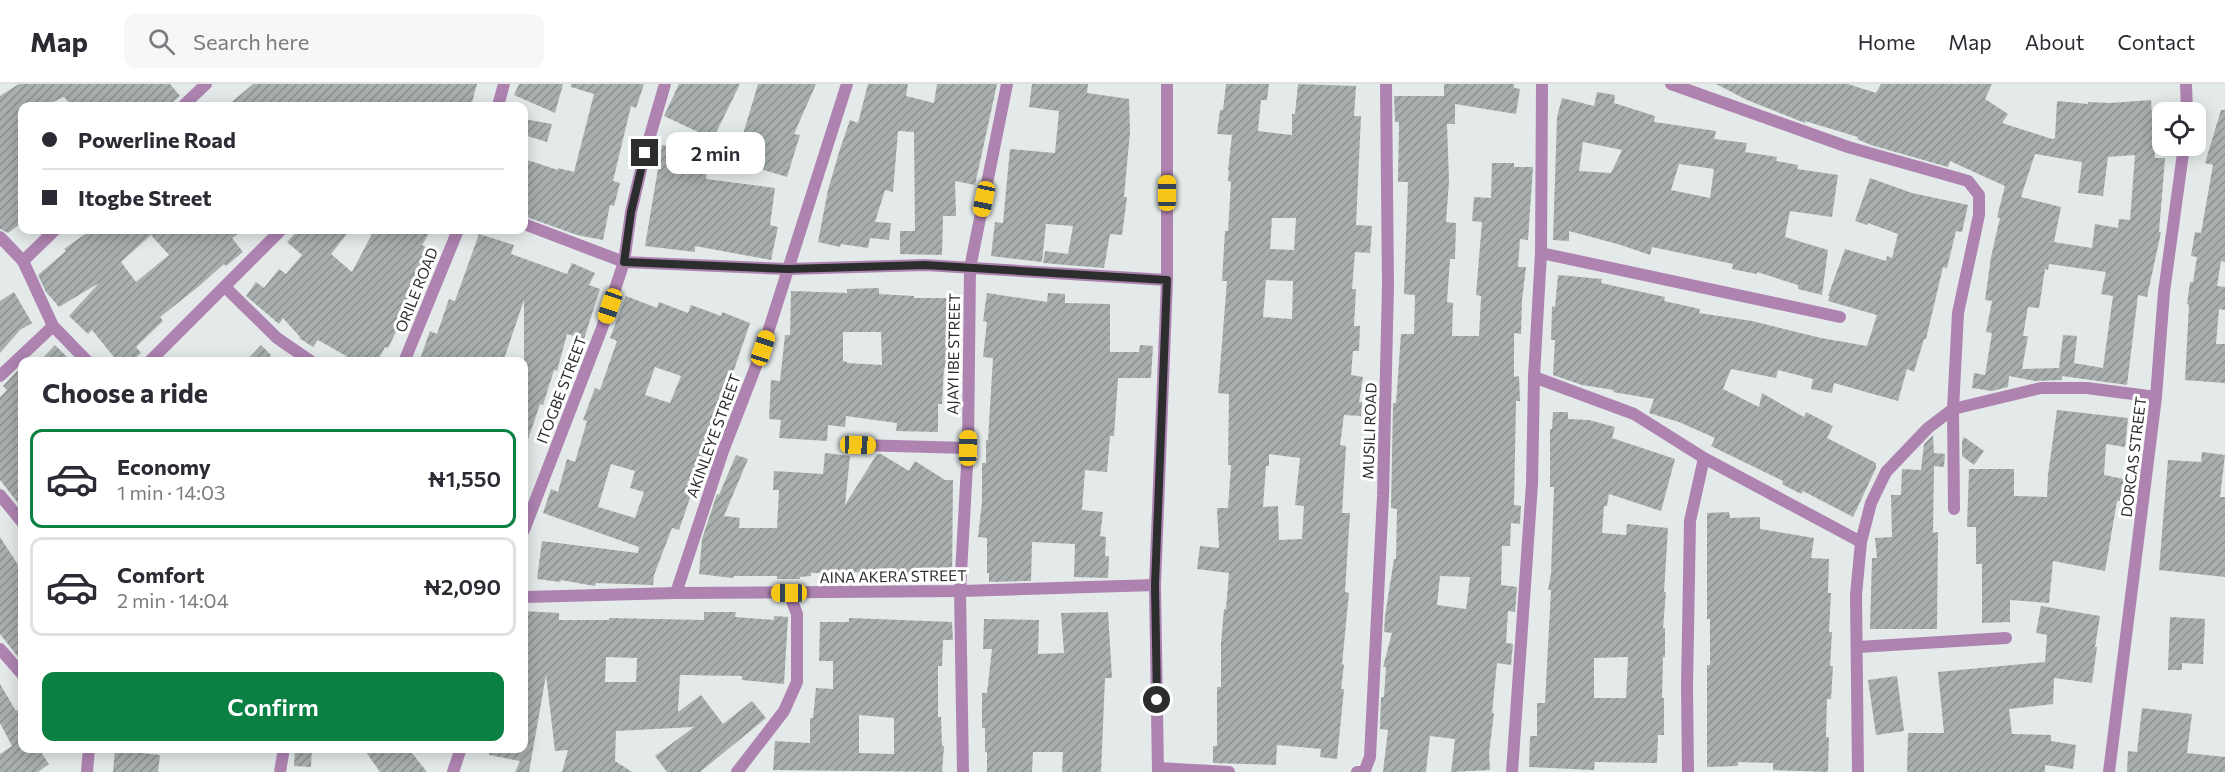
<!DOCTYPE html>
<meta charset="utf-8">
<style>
:root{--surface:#fff;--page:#f7f7f7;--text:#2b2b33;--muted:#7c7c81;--line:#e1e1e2;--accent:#0b8043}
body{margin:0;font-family:Commissioner,sans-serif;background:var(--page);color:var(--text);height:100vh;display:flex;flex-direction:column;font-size:22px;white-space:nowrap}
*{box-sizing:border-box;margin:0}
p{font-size:20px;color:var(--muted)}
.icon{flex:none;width:33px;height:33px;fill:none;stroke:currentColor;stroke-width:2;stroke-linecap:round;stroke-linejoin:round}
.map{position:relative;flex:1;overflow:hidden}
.drawer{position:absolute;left:18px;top:273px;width:510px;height:396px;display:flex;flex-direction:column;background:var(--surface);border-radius:12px;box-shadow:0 3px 15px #0003}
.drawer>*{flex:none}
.banner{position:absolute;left:18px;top:18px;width:510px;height:132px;border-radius:12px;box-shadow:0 3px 15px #0003;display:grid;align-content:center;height:132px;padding:0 24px;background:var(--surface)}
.fabs{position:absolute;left:2152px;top:18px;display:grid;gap:12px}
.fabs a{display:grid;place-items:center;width:54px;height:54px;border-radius:12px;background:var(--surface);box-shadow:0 3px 15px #0003;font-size:30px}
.end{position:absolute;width:27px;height:27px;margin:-14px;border:8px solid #2c2e2e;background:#fff;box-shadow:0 0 0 3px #fff}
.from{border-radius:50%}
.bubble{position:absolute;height:42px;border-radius:12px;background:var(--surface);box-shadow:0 3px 15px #0003;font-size:20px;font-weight:600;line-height:42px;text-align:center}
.car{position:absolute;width:18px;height:36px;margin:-18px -9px;border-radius:8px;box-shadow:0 0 4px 2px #0007;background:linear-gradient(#f5c518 24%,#345 0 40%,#f5c518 0 76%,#345 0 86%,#f5c518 0)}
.banner b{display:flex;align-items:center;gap:21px;height:57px;font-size:22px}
.banner b+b{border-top:2px solid var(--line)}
.banner i{width:15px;height:15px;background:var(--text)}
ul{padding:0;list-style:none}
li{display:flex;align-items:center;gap:18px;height:99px;margin:0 12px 9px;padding:0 12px;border:3px solid var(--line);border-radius:12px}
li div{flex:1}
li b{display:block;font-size:22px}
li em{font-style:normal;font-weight:600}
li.on{border-color:var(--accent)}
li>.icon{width:54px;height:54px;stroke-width:1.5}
h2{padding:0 24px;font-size:27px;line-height:72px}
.button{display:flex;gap:12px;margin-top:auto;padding:12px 24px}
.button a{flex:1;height:69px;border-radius:12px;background:var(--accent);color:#fff;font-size:24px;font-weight:600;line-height:69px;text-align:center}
header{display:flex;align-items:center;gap:36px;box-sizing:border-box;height:84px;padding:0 30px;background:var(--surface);border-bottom:2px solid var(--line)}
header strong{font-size:28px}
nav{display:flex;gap:33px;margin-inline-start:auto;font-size:21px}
.search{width:420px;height:54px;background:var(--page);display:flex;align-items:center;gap:15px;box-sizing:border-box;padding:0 21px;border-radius:12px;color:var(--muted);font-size:22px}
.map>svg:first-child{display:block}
</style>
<header>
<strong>Map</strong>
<div class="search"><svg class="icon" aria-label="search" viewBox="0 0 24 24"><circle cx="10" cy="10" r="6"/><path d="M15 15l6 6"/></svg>Search here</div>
<nav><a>Home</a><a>Map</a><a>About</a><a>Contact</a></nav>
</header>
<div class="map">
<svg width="2225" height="688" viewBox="0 0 2225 688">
<defs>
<pattern id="building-hatch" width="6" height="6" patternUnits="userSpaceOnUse" patternTransform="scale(1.5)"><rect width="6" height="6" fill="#a9afaf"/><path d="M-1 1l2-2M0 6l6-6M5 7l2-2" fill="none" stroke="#8a8f8f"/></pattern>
</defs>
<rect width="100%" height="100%" fill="#e4eaea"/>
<g fill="url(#building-hatch)" fill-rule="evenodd">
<path d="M19,0H170L180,12L168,22H72L64,13L44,22H22V139L8,149L0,145V12Z"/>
<path d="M253,0H477L471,22H227Z"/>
<path d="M519,0H563L555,29L514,11Z"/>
<path d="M571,0H644L636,24L631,22L613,97L620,99L614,122L610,121L603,156L577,151L524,132V75L558,86V84L574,88L594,10L571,3Z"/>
<path d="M679,0H740L713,55L664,32Z"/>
<path d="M758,0H816L794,50L800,51L787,93L754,83L756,76L738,67Z"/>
<path d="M868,0H908L906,12L934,19L937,0H997L975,101L955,97L956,132H943L942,171L900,170V147H915L914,48L898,47L893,108L885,106L875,138L891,139L889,156L870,154L868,164L841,160L840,163L818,158L828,106L840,65L850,36L858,39Z"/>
<path d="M1032,0H1088L1087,9L1129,15L1130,48L1124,113H1127L1122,151L1110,150L1104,184L1043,179L1045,167L1068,170L1073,142L1046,140L1042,178L991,172L995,138L1003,139L1010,65L1055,69L1059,27L1029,23Z"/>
<path d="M1226,0H1269L1267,16H1261L1258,47L1292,51V30H1295L1298,0L1356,2L1354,32H1361L1356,141L1372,142L1370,169L1355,168L1352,205H1356L1354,242H1360L1359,267H1353L1351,291L1363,293L1359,318H1362L1361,332L1344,331L1340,361L1346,362L1342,429H1350L1345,508L1349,509L1342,580L1344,581L1341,605H1344L1337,675L1320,673L1321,665L1277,661L1276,681L1213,679V662H1217V603H1221V559L1224,525H1226L1229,489L1197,485L1200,462L1219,464L1217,424H1228L1231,381H1228L1229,310L1218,309L1227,197H1222L1225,147H1228L1231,98L1228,97L1229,86H1228L1232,51L1217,50L1220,26H1223ZM1272,134H1296L1294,166L1270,165ZM1266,196L1293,197L1292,235L1263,233ZM1269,370L1300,374L1295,421L1304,422L1302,455L1279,456L1278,422L1263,423L1266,382H1269Z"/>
<path d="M1444,0H1514V4L1520,5L1516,30L1455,20V40H1447L1449,97L1446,138L1456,139L1455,175H1450L1447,218L1453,219L1452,252H1479L1481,212L1476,211L1482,138L1472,137L1474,113L1491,114L1492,79H1514V83H1533L1528,156L1520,155L1518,183H1526L1522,216L1521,250L1514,249V293L1519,292L1520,317H1516L1514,421L1521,422L1520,440L1511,439L1510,462H1502L1501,501L1517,503L1515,528L1508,527L1506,559L1513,560L1511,581L1497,579L1492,629H1494L1489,669L1490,686L1451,688L1455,655L1430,652L1426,688H1383L1388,646L1380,645L1381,613H1384L1386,583H1383L1392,549L1384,548L1385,532L1394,475H1396L1397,425L1391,424L1393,319H1396L1401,250H1414L1415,211L1404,210L1408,98H1398L1399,38H1395L1394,12H1444ZM1440,492L1470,493L1466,525L1437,521Z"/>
<path d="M1716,0H1848L1876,9L1881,0H1992L1985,15L2008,30L2002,39L2052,55L2055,54L2057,17L2088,20V18L2110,19L2151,16L2155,74H2165L2159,148H2161L2147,213L2138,211L2127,301L2062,292V296L2036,297L2009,292L2008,303L1992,307L1972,304L1974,289L1985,291L1992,249L1986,248L1992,217L1985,216L1991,173L2000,134L1997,133L2005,102L1950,77L1948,83L1871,61L1857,55L1858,53L1805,37V39L1747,16ZM2035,70L2082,78L2078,109L2103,112L2108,73L2135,71L2130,136L2119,135L2118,144L2095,140L2092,164L2054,158L2061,123L2021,113ZM2049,180L2106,188L2101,210L2113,212L2103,284L2074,279L2077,252L2063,251L2059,284L2022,285L2028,252H2023L2028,223L2039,224L2045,185L2048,186Z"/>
<path d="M1597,8L1615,11L1614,19L1655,32L1654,38L1716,47L1714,55L1747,59L1745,68L1777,73L1776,77L1798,81L1797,85L1838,91L1832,133L1790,127L1785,153L1828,166L1822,211L1798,205V201L1757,188V190L1732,185L1733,180L1652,163L1650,171L1621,161L1569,147V157L1553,156L1557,33L1562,14L1594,22ZM1583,58L1622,66L1611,89L1579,87ZM1679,80L1714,85L1710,114L1671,106Z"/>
<path d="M2221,26H2225V178L2221,177L2217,202L2225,203V226L2219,225L2216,260H2225V299L2185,296L2189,221L2187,220L2190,198H2193L2197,173L2191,172L2195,148L2201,149L2213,81L2205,79Z"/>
<path d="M524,35L552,40L547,58L524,51Z"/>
<path d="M662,61L710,68L706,95L775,104L770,141L778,143L771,176L695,162V168L645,162Z"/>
<path d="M1870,94L1912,109L1968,121L1962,148L1956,147L1947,184L1943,183L1926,255H1924L1914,288L1907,285L1898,317L1834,299L1832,309L1811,305L1813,295L1778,286L1776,294L1731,285L1723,305L1759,323L1762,309L1804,333L1806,328L1833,342L1827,354L1876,379V384L1853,433L1803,407L1801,410L1782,400L1783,397L1711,362L1715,354L1679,338L1649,329L1654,315L1613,308L1614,306L1582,301L1553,291L1555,256H1551L1552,222L1555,223L1558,191L1602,195L1601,199L1665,213L1664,217L1700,225L1699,229L1752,237L1821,254L1867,262L1877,231L1828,217L1830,212H1828L1845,165L1886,177L1887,172L1892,174L1898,150L1868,139L1867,141L1855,137Z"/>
<path d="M91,146H243L232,154L243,168L226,182L224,180L198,203L160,233L163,237L136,263L141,269L131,278H118L92,246L88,250L69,232L99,199L59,223L46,208L38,191L66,167L64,165ZM151,151L169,171L136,198L121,178Z"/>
<path d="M298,146H350L331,170L352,188L374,146H431L422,161L428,165L423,175L427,177L414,201L416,202L402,223L407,226L388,264L385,263L377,278H357L318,256L313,263L299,254L300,253L283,234L279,240L246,212L256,198L264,204L279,185L286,190L302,171L287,158Z"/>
<path d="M479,150L514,161L511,170L567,190L572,179L595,189L589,201L600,205L584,255L567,250L557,287L554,286L543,321L540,320L526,361H524V216L503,278H419L430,247L437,250L449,215L455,217Z"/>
<path d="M879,204V210L914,212V214H947L948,284H944L942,320H938V348L896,347L897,339L846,332L845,343L828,341L827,357L779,354L781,336L769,335L771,296L780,297L785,251H790L791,207L847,209V205ZM843,248H881L882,281L847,279V278L843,277Z"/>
<path d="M14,208L32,239L20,246L0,269V217Z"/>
<path d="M987,209L1047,218L1048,209L1065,210V219L1110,220V268H1139L1140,261L1153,262L1151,294H1118L1114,352H1110L1107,388L1085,386L1082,426L1103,428L1100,452L1106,453L1105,472H1109L1108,494L1074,493L1075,460L1032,458L1031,497L989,498V489H987V454L978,453L982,418V379H986V356H988L993,274L983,273L987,238L983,237Z"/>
<path d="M626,212L657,224L659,218L688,229L691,221L721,232L722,228L750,239L724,315L710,348L699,388L679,446L672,444L654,491L653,501L596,499L595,502L561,496L560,498L537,495L542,457L638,469L639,463L543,429L551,405L558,408L567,375L575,378L587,337L583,336L595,304L600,306L617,257L610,254ZM655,283L681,292L670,319L645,311ZM611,380L635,387L630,404L644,408L635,434L598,423Z"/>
<path d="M55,261L72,278H39Z"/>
<path d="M261,261L271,271L265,278H245Z"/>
<path d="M22,282V424L0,396V313L7,306L3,302Z"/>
<path d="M2057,326L2128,334L2125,363L2106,360L2104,391L2124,395L2120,417H2117L2105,487L2053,477L2049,519L2010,516V538L1982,539V480H1976V443H1967L1969,385H2014V412L2047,413L2048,391Z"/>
<path d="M1553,328H1568V335L1589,336L1615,343L1612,354L1675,375L1661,427L1609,410L1607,422H1604L1602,449L1626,451L1627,440L1668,444L1664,508H1666L1663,544H1665V573H1663L1662,614H1664V651H1658L1657,679L1595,678L1594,686L1529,683L1530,652H1537V619H1545L1551,506H1548L1551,490L1554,403H1550V345H1552ZM1628,573L1626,614H1594V574Z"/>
<path d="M1933,351L1934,369L1945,370L1944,383L1934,382L1933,449L1938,448L1937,545H1870L1872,474H1877L1875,454L1892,453L1891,411H1901L1902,385L1921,386L1924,360Z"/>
<path d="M1964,353L1984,367L1974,381L1962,372V357Z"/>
<path d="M2202,368L2225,371L2220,413H2225V493L2159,486L2168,376L2201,378Z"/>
<path d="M825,369L850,372L845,421L877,370H881L909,387L915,377L945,396H953L952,499H930V491L872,488L811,489V492L800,493V495H777V492H734L733,494L699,490L702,455L717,410L719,411L736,371L748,375L724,432L740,434L739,444H777L779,406H773L774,387L823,390Z"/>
<path d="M1729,428L1730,434L1760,433V445L1814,454L1811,474L1829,475L1828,509H1831L1829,548H1832L1830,582H1833L1831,615H1827L1826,653H1829L1828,688L1773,686V679L1738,678V682L1707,683V581H1710V535H1707V429Z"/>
<path d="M0,453L22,487V578L0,550Z"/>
<path d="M2041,522L2100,532L2095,563H2097L2092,599L2054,594L2053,620L2009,625L2012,650L2051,651V657L2076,661L2073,685L2045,681V688H1907L1908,649H1944L1938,588L2045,578L2047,551L2036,549Z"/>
<path d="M524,527L559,529V536H609V534L704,536V528H736L735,533L774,536V532L788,533L784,600L742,596V592L680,591L678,628L701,611L723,640L752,617L766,634L700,688H667L655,672L694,643L616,647L615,677L632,688H562L568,666L555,667L546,591L529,688H515L520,677L489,671V664H524ZM606,573L637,574L636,598H605Z"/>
<path d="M1108,528L1112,594H1105L1101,688H1062L1063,668H1033L1032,688H987V668H985V644H982V609H987L992,565H983L984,535L1039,536L1038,570L1064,569L1061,529Z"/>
<path d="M2170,533L2205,535L2203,580L2182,579V586H2168Z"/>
<path d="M849,534L952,538L953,556H943L942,582H938V633H941L942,662H944L942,688L773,686L775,657L810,659V634H813L816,604L833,605V577H819L820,538H849ZM859,631L894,634V670L859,669Z"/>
<path d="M1897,592L1904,647L1876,651L1868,596Z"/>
<path d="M0,600L16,627L19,625L22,632V664H38L49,680L38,688H0V670L12,662L0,639Z"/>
<path d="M2142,624L2192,630L2187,669L2225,673V688H2127L2128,667L2137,668Z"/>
<path d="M295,664H312L311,683L294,682Z"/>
<path d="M363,664H408L427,688H380Z"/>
<path d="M115,666L160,671L158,688H113Z"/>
</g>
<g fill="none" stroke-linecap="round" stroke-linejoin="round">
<g stroke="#ae83b0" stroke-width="12">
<path d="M1671,0L1848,63L1968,97L1979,111V131L1958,229L1953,325L1954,425"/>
<path d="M2186,0L2187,28"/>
<path d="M183,22L206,0"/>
<path d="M524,140L624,178L788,185L925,181L1167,196"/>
<path d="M0,153L23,177L53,242L88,278"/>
<path d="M1541,169L1840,233"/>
<path d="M23,177L55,146"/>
<path d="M225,203L277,254L312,278"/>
<path d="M149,278L281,146"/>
<path d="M0,292L53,242"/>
<path d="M1534,293L1634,330L1704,374L1861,458"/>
<path d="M858,361L968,364"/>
<path d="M0,411L22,438"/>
<path d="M524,446L602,244L624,178L631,128L645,69L665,0"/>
<path d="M676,509L723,367L763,264L847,0"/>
<path d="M524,513L676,509L960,507L1155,501"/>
<path d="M1858,563L2006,554"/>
<path d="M0,565L22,590"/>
<path d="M1158,684L1229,688"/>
<path d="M87,688L89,664"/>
<path d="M453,688L461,664"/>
<path d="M737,688L784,627L797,598V530L789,509"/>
<path d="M963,688L960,507L968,364L970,184L1007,0"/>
<path d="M1158,688L1155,501L1167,196V0"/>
<path d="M1357,688L1365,686L1370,673L1383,412L1388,202L1386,0"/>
<path d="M1512,688L1532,400L1534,293L1541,169L1542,0"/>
<path d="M1688,688L1687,602L1690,437L1704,374"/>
<path d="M1858,688L1856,511L1861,458L1871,419L1886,388L1928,344L1953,325L2041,304H2087L2156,313"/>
<path d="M2109,688L2156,313L2164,208L2184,62"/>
</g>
<g stroke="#ae83b0" stroke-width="12">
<path d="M498,22L504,0"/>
<path d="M404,278L458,146"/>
<path d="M280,688L284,664"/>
</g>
</g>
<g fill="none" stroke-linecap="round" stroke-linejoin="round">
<path stroke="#2c2e2e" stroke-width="8" d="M645,69L631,128L624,178L788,185L925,181L1167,196L1155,501L1157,616"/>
</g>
<g text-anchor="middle" stroke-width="6" stroke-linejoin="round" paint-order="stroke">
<g font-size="15" fill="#2c2e2e" stroke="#fff">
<text transform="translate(417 206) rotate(-68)" y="5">ORILE ROAD</text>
<text transform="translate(954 270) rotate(-89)" y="5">AJAYI IBE STREET</text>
<text transform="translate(562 306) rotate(-69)" y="5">ITOGBE STREET</text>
<text transform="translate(1370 347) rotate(-88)" y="5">MUSILI ROAD</text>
<text transform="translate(714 352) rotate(-70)" y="5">AKINLEYE STREET</text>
<text transform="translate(2134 373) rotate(-83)" y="5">DORCAS STREET</text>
<text transform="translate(893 493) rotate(-1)" y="5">AINA AKERA STREET</text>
</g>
</g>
</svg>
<div class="fabs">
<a><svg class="icon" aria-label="locate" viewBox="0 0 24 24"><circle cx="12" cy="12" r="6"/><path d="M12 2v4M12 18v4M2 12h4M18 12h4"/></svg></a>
</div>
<i class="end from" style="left:1157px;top:616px"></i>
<i class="end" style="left:645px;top:69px"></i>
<div class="bubble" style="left:666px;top:48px;width:99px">2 min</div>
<i class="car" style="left:1167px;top:109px;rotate:0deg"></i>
<i class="car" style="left:984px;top:115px;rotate:192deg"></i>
<i class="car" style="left:610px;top:222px;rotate:199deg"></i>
<i class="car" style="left:763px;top:264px;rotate:18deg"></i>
<i class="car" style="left:858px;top:361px;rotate:92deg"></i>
<i class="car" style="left:968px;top:364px;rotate:1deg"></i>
<i class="car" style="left:789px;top:509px;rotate:270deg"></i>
<div class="banner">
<b><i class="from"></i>Powerline Road</b>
<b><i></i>Itogbe Street</b>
</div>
<section class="drawer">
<h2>Choose a ride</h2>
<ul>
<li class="on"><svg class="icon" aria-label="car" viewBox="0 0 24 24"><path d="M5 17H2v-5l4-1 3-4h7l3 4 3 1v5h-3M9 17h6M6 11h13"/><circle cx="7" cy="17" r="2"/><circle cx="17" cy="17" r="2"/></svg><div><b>Economy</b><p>1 min · 14:03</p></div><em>₦1,550</em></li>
<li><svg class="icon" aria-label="car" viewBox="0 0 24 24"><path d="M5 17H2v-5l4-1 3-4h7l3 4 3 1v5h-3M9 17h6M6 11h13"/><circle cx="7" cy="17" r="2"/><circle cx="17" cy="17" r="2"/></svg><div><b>Comfort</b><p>2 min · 14:04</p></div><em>₦2,090</em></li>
</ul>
<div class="button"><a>Confirm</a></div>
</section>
</div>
